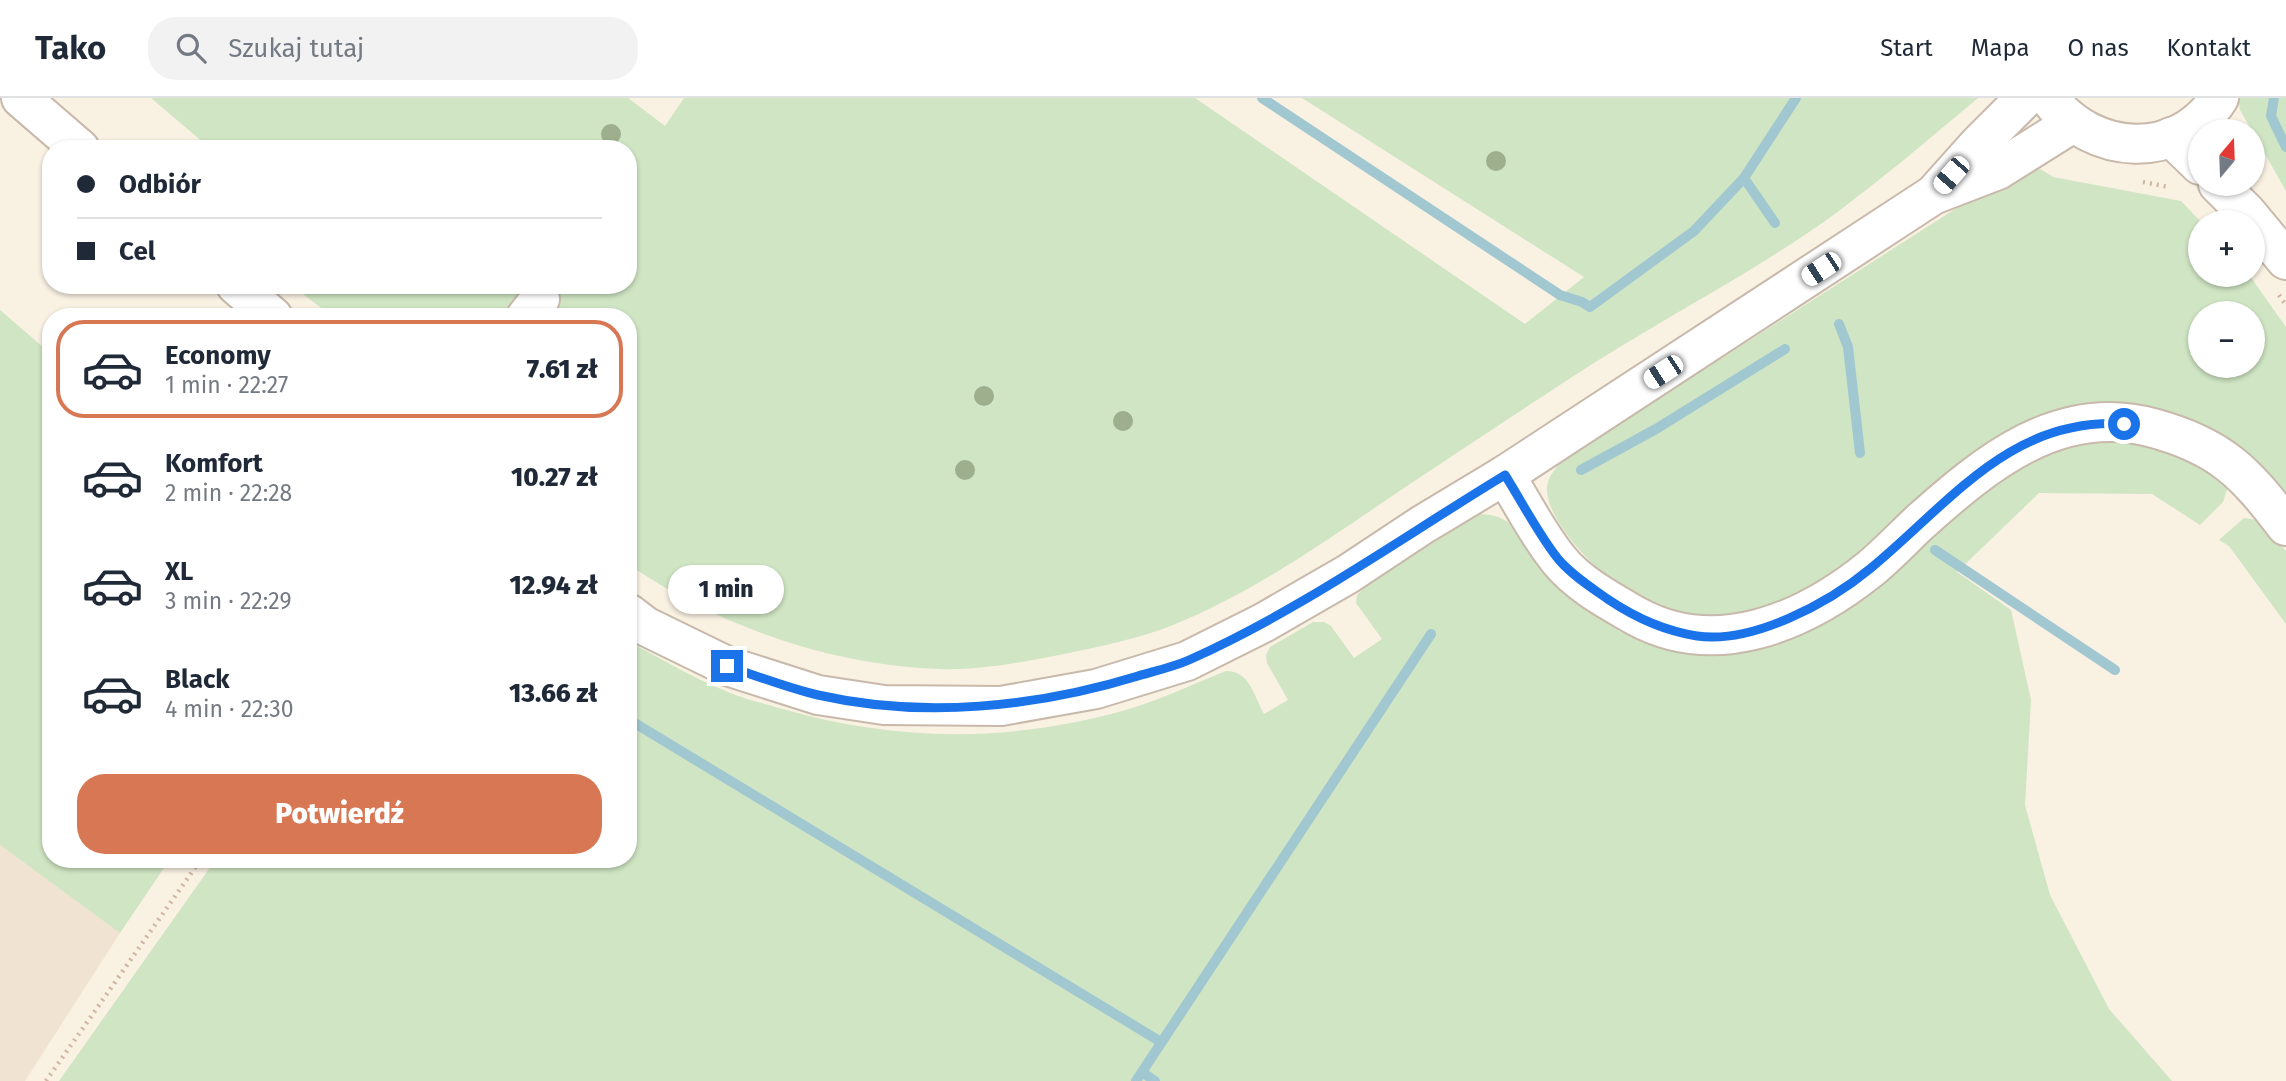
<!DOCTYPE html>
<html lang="pl">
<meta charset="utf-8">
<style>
:root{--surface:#fff;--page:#f2f2f3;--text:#1f2937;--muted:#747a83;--line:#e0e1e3;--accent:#d77754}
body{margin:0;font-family:"Fira Sans",sans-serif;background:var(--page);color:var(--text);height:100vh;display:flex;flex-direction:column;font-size:26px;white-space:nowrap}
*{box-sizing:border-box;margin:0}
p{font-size:23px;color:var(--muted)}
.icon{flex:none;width:38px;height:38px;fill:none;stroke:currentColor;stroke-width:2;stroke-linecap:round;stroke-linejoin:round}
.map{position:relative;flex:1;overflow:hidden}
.details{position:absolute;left:42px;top:210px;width:595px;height:560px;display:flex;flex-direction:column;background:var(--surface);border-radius:28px;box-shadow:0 2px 5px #0004}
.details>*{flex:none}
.guide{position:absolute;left:42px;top:42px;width:595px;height:154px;border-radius:28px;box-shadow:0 2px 5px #0004;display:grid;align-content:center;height:154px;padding:0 35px;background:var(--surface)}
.needle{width:46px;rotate:19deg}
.fabs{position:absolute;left:2188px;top:21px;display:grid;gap:14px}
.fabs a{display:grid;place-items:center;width:77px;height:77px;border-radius:50%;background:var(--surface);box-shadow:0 2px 5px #0004;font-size:35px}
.end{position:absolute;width:32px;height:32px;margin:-16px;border:9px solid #1a73e8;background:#fff;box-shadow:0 0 0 4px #fff}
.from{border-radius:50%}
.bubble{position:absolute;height:49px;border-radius:24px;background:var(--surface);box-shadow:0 2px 5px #0004;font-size:23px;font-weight:800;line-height:49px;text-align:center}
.car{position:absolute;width:21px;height:42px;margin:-21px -10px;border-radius:9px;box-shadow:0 0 5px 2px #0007;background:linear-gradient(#fff 24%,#345 0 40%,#fff 0 76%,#345 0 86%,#fff 0)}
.guide b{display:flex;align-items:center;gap:24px;height:66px;font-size:26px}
.guide b+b{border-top:2px solid var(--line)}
.guide i{width:18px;height:18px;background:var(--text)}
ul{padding:12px 0 0;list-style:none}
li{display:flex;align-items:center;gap:21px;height:98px;margin:0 14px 10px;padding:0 21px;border:4px solid transparent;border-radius:28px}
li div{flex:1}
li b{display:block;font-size:26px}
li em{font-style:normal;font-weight:800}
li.active{border-color:var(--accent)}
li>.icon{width:63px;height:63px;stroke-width:1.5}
.primary-button{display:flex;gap:14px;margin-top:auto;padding:14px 35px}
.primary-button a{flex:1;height:80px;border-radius:28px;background:var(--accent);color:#fff;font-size:28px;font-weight:800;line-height:80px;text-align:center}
header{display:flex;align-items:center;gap:42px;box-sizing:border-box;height:98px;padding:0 35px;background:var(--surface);border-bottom:2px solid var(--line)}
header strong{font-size:33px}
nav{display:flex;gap:38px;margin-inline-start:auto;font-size:24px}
.search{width:490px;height:63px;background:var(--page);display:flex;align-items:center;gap:18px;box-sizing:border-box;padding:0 24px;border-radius:28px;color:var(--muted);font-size:26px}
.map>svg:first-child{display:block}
</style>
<header>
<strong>Tako</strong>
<div class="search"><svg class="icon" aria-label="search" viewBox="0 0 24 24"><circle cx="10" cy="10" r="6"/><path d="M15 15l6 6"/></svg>Szukaj tutaj</div>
<nav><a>Start</a><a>Mapa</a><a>O nas</a><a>Kontakt</a></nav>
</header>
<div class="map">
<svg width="2286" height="983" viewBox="0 0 2286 983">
<rect width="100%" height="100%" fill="#f9f1e2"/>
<path fill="#f0e3d2" d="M0,747L120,835L25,983H0Z"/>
<g fill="#cfe5c3" fill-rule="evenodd">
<path d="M151,0H628L665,28L684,0H1195L1525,226L1584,179L1302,0H1978C1929,41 1880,83 1828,121C1746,179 1656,224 1572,279C1514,317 1456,355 1398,394C1326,443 1254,494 1173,527C1140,540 1103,548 1069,555C1029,563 979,573 939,571C829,567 718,528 628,466V219H333L303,196L312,187H628V51H211Z"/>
<path d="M2238,0H2286V93L2240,12Z"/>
<path d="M2032,66L2053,79L2181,103L2201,124L2200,177H2248L2252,181L2286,229V397L2070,311L2038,319L1973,356L1834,476C1795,501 1751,521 1703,518C1647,514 1597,478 1565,434C1557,422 1546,405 1547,389C1548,378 1556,370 1563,362L1991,88ZM2200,215H2252V268H2200Z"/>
<path d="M0,212L51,256V761H170L120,835L0,747Z"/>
<path d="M2108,342C2159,348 2186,356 2228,388L2223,404L2200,427L2152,396L2039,395L1957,474L2011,512L2031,602L2025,707L2050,797L2109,911L2172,983H59L216,761H628V543C661,561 693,580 728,594C744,601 762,605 779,610C896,644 1008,645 1126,612C1160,602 1193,586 1226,573C1250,573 1254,598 1264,616L1288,602L1267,565L1266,557L1270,549L1313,524H1324L1331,528L1354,560L1382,541L1356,505L1357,497L1365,489L1477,416C1493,416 1502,419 1515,429L1565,493L1618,530L1650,543L1749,552L1792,540L1838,517L2005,376C2035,356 2072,345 2108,342Z"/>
<path d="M2244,420L2258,422L2286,453V526L2229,448L2219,442Z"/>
</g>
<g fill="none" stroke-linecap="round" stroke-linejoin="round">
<g stroke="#a1c7d1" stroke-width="10">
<path d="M1262,0L1560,197L1582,204L1590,209L1694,133L1744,80L1796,0"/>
<path d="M2274,0L2271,18L2286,49"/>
<path d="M1744,80L1775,125"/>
<path d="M1839,226L1848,249L1860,355"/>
<path d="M1581,372L1656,331L1785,251"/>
<path d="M1935,452L2115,572"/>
<path d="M628,621L1161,944"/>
<path d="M1142,974L1155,983"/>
<path d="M1136,983L1431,536"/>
</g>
<g stroke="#c8b9ab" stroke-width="42">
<g id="minor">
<path d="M21,0L80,51"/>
<path d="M2049,0C2092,58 2178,64 2219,0"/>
<path d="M2171,39L2200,67"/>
<path d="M2218,86L2246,114L2286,162"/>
<path d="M1937,93L1979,46L2025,0"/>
<path d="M236,187L273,219"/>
<path d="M526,219L540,201"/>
<path d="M1505,377C1522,404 1539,438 1559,462C1578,486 1610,503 1636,518C1716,562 1804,524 1870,471C1887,457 1903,440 1920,424C1985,366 2059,304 2153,330C2220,348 2245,374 2286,428"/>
<path d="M628,515L645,528L727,568L818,597L884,607L1001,608L1096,591L1187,563L1263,525L1348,476L1422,427L1505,377L1933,97L1998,72L2073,25"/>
</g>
</g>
<g stroke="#d0b5a1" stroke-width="4.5" stroke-dasharray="2 5" stroke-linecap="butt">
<path d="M2143,84L2169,89"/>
<path d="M2279,197L2286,207"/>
<path d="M46,983L201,761"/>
</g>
<use href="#minor" stroke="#fff" stroke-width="38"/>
</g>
<g fill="#9eaf8d">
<circle cx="611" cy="36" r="10"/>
<circle cx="1496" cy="63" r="10"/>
<circle cx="984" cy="298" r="10"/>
<circle cx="1123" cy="323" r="10"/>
<circle cx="965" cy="372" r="10"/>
</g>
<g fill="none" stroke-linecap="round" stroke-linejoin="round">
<path stroke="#1a73e8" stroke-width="9" d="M727,568C757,578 788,590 818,597C923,621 1037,609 1138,578C1155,573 1173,569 1189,562C1301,512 1401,440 1505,377C1522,404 1540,439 1559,462C1573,478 1592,490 1609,502C1636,520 1665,533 1697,538C1753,546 1829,505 1871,470C1950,405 2010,319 2124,326"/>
</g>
</svg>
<div class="fabs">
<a><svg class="needle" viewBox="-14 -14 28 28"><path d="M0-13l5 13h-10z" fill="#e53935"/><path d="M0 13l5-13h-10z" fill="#747a83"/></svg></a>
<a>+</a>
<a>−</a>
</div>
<i class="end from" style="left:2124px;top:326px"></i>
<i class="end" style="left:727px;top:568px"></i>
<div class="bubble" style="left:668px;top:467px;width:116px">1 min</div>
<i class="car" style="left:1951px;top:77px;rotate:221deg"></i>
<i class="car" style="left:1821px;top:171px;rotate:237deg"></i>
<i class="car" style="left:1663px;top:274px;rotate:237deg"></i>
<div class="guide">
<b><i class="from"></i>Odbiór</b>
<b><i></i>Cel</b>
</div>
<section class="details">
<ul>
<li class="active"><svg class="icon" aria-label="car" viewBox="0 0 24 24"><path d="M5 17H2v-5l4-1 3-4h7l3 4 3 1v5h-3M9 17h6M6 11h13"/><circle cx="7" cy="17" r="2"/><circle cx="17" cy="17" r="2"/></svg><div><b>Economy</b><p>1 min · 22:27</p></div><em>7.61 zł</em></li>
<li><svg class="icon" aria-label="car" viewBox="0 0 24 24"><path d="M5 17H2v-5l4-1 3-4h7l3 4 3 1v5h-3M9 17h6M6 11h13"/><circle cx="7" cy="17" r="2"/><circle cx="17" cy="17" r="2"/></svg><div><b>Komfort</b><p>2 min · 22:28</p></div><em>10.27 zł</em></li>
<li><svg class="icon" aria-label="car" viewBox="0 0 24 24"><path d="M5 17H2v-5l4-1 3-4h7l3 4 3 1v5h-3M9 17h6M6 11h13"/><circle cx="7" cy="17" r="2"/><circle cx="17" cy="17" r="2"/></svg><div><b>XL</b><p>3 min · 22:29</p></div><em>12.94 zł</em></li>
<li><svg class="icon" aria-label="car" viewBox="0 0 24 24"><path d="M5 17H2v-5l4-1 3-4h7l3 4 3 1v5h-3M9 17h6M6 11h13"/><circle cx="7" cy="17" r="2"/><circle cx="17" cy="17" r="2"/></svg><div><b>Black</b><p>4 min · 22:30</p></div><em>13.66 zł</em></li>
</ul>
<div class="primary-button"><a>Potwierdź</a></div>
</section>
</div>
